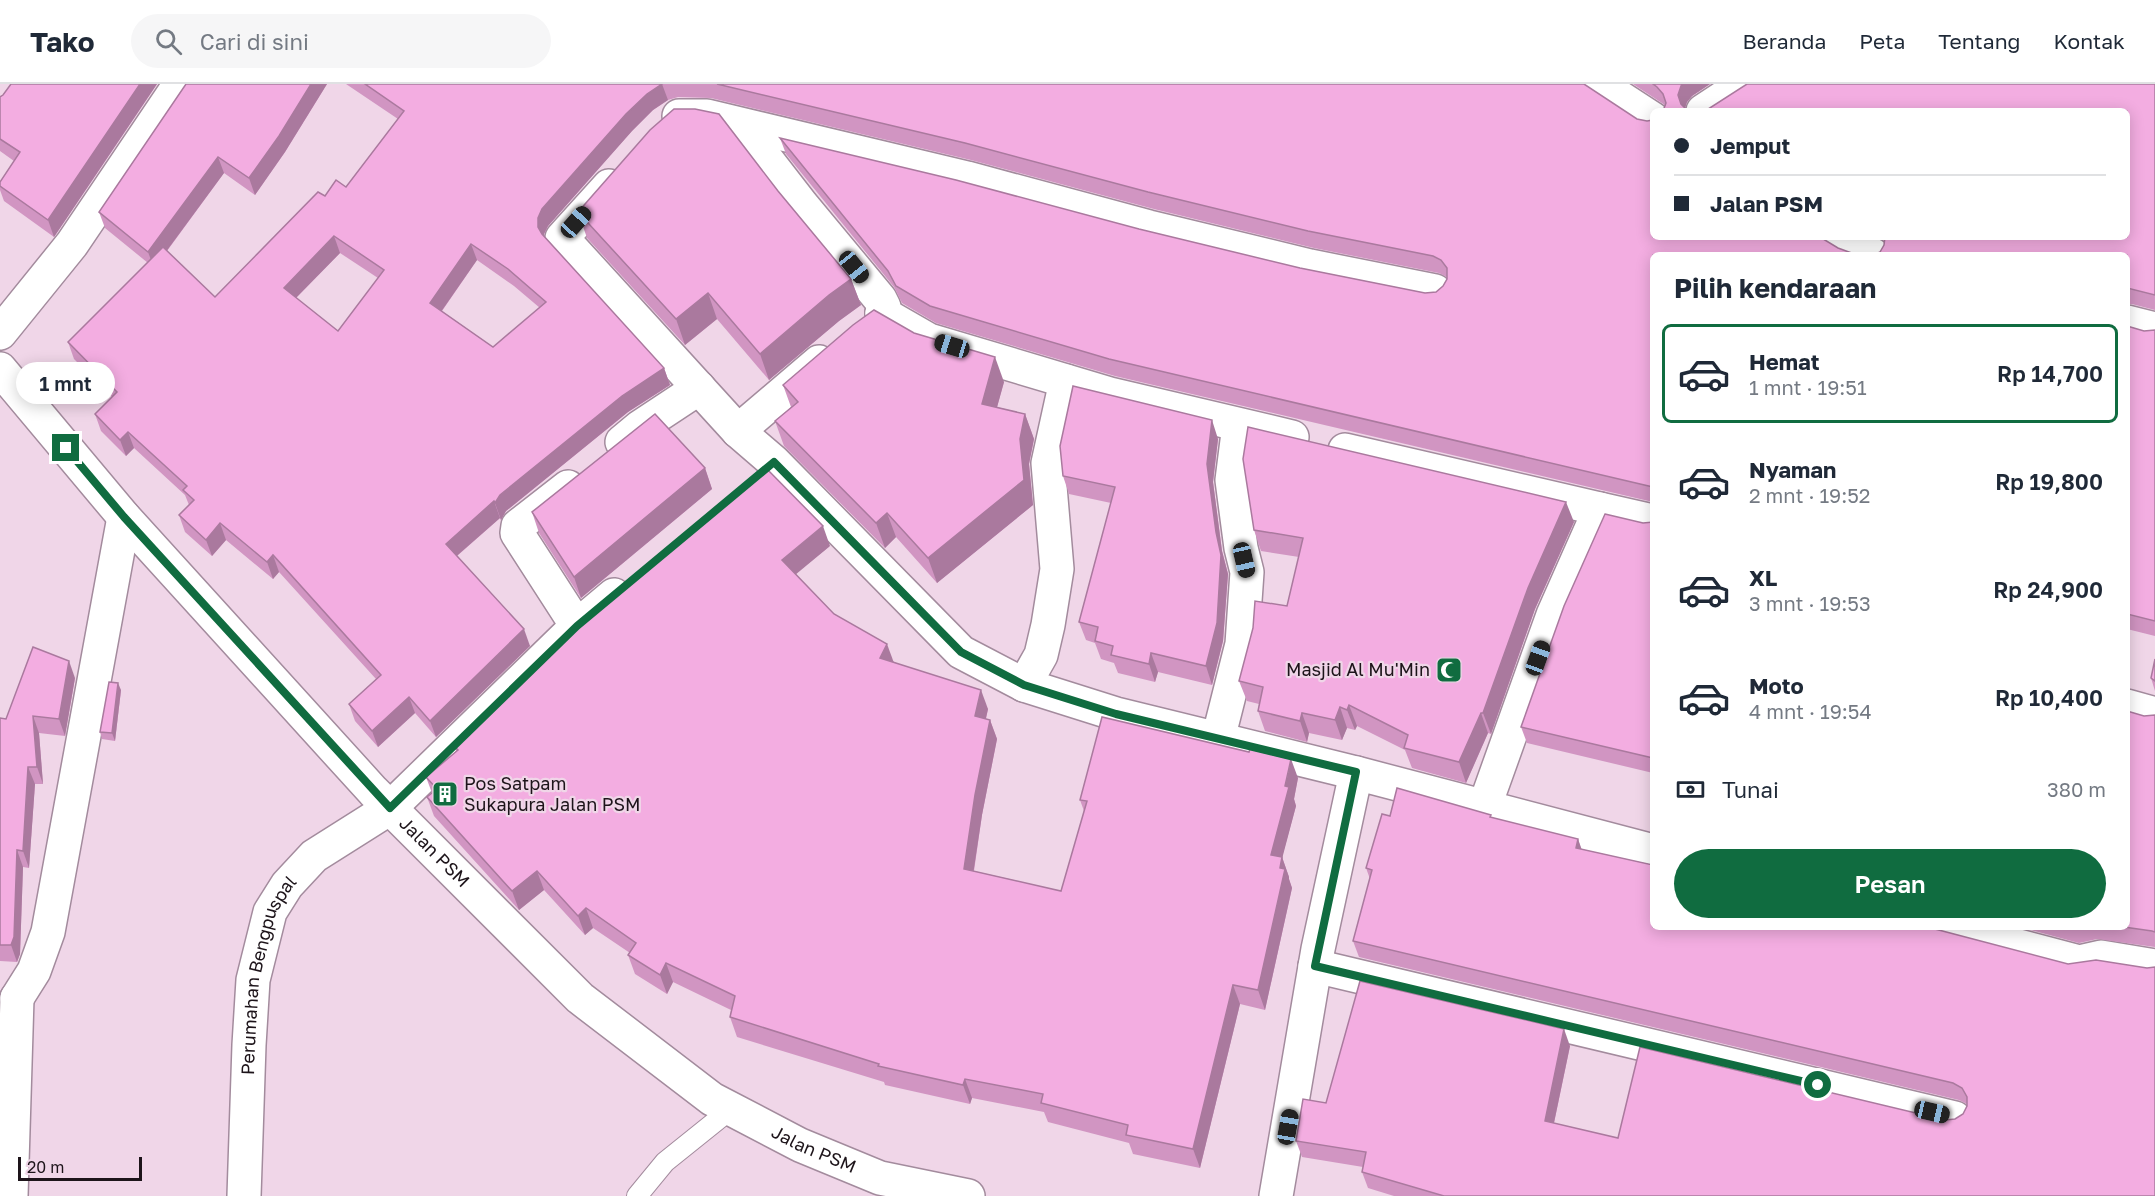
<!DOCTYPE html>
<html lang="id">
<meta charset="utf-8">
<style>
:root{--surface:#fff;--page:#f6f6f7;--text:#1f2937;--muted:#747a83;--line:#e0e1e3;--accent:#106c40}
body{margin:0;font-family:"Golos Text",sans-serif;background:var(--page);color:var(--text);height:100vh;display:flex;flex-direction:column;font-size:22px;white-space:nowrap}
*{box-sizing:border-box;margin:0}
p{font-size:20px;color:var(--muted)}
.icon{flex:none;width:33px;height:33px;fill:none;stroke:currentColor;stroke-width:2;stroke-linecap:round;stroke-linejoin:round}
.map{position:relative;flex:1;overflow:hidden}
.details{position:absolute;left:1650px;top:168px;width:480px;height:678px;display:flex;flex-direction:column;background:var(--surface);border-radius:9px;box-shadow:0 3px 15px #0003}
.details>*{flex:none}
.banner{position:absolute;left:1650px;top:24px;width:480px;height:132px;border-radius:9px;box-shadow:0 3px 15px #0003;display:grid;align-content:center;height:132px;padding:0 24px;background:var(--surface)}
.scale{position:absolute;left:18px;bottom:15px;width:124px;box-sizing:border-box;padding-left:6px;border:3px solid #1d141a;border-top:0;font-size:16px;line-height:21px;white-space:nowrap;color:#1d141a;-webkit-text-stroke:4px #f0d6e8;paint-order:stroke}
.end{position:absolute;width:27px;height:27px;margin:-14px;border:8px solid #106c40;background:#fff;box-shadow:0 0 0 3px #fff}
.from{border-radius:50%}
.bubble{position:absolute;height:42px;border-radius:21px;background:var(--surface);box-shadow:0 3px 15px #0003;font-size:20px;font-weight:600;line-height:42px;text-align:center}
.car{position:absolute;width:18px;height:36px;margin:-18px -9px;border-radius:8px;box-shadow:0 0 4px 2px #0007;background:linear-gradient(#222 24%,#8ab4d8 0 40%,#222 0 76%,#8ab4d8 0 86%,#222 0)}
.banner b{display:flex;align-items:center;gap:21px;height:57px;font-size:22px}
.banner b+b{border-top:2px solid var(--line)}
.banner i{width:15px;height:15px;background:var(--text)}
ul{padding:0;list-style:none}
li{display:flex;align-items:center;gap:18px;height:99px;margin:0 12px 9px;padding:0 12px;border:3px solid transparent;border-radius:9px}
li div{flex:1}
li b{display:block;font-size:22px}
li em{font-style:normal;font-weight:600}
li.current{border-color:var(--accent)}
li>.icon{width:54px;height:54px;stroke-width:1.5}
h2{padding:0 24px;font-size:27px;line-height:72px}
.pay{display:flex;align-items:center;gap:15px;height:66px;padding:0 24px;font-size:22px}
.pay p{margin-inline-start:auto}
.action{display:flex;gap:12px;margin-top:auto;padding:12px 24px}
.action a{flex:1;height:69px;border-radius:36px;background:var(--accent);color:#fff;font-size:24px;font-weight:600;line-height:69px;text-align:center}
header{display:flex;align-items:center;gap:36px;box-sizing:border-box;height:84px;padding:0 30px;background:var(--surface);border-bottom:2px solid var(--line)}
header strong{font-size:28px}
nav{display:flex;gap:33px;margin-inline-start:auto;font-size:21px}
.search{width:420px;height:54px;background:var(--page);display:flex;align-items:center;gap:15px;box-sizing:border-box;padding:0 21px;border-radius:33px;color:var(--muted);font-size:22px}
.map>svg:first-child{display:block}
</style>
<header>
<strong>Tako</strong>
<div class="search"><svg class="icon" aria-label="search" viewBox="0 0 24 24"><circle cx="10" cy="10" r="6"/><path d="M15 15l6 6"/></svg>Cari di sini</div>
<nav><a>Beranda</a><a>Peta</a><a>Tentang</a><a>Kontak</a></nav>
</header>
<div class="map">
<svg width="2155" height="1112" viewBox="0 0 2155 1112">
<rect width="100%" height="100%" fill="#f0d6e8"/>
<g fill="none" stroke-linecap="round" stroke-linejoin="round">
<g stroke="#a38b9d" stroke-width="22">
<path id="lane" d="M637,1112L665,1078L731,1025"/>
</g>
<g stroke="#a38b9d" stroke-width="36">
<g id="street">
<path d="M1599,0L1653,35"/>
<path d="M1703,27L1744,0"/>
<path d="M679,32H707L967,94L1149,143L1310,182L1435,207"/>
<path d="M740,41L802,121L880,215L884,223L882,229"/>
<path d="M609,102L562,154L738,347L774,378L961,568L1024,601L1116,630L1356,689"/>
<path d="M1835,153L1850,163L1873,171"/>
<path d="M882,229L929,256L1110,310L1292,353"/>
<path d="M2127,238L2155,245"/>
<path d="M0,249L72,160L180,0"/>
<path id="s1" d="M0,285L124,433L373,707L580,914L712,1015L800,1061L880,1094L968,1112"/>
<path d="M738,347L819,278"/>
<path d="M622,358L640,343L699,304"/>
<path d="M1345,366L1600,425"/>
<path d="M568,403L518,442L517,449L577,542"/>
<path d="M1024,601L1041,571L1048,541L1057,485L1048,379L1066,297"/>
<path d="M2127,622L2155,630"/>
<path d="M1218,655L1242,560L1247,488L1241,464L1232,396L1239,341"/>
<path d="M1484,724L1553,531L1600,425L1653,437"/>
<path d="M1946,843L2079,878L2101,873L2155,882"/>
<path d="M1315,882L1955,1034"/>
<path d="M17,914L34,887L48,848L124,433"/>
<path d="M11,1112L17,914"/>
<path id="s2" d="M244,1112L249,961L253,896L270,828L287,801L314,772L390,724L577,542L614,511"/>
<path d="M1276,1112L1318,865L1356,689L1653,767"/>
</g>
</g>
<use href="#lane" stroke="#fff" stroke-width="20"/>
<use href="#street" stroke="#fff" stroke-width="33"/>
</g>
<g fill="#d195c2" fill-rule="evenodd">
<path d="M11,0H157L54,153L4,117L0,106V98L14,77L0,67V13L3,11Z"/>
<path d="M186,0H327L285,68L255,111L224,89L167,167L215,213L325,112L346,103L398,35L346,0H1584L1653,171V418L1115,292L936,239L902,219L894,203L786,70L780,54L1139,145L1300,184L1425,209L1436,208L1443,202L1447,195V193L1439,189L1314,164L1154,125L971,76L711,14L678,13L668,16L653,26L632,47L548,142L544,150V152L664,284L670,301L628,328L506,427L501,436L500,434L457,472L530,562L436,653L415,629L378,663L355,637L349,620L376,595L279,488L273,495L226,456L212,472L185,448L179,431L189,421L185,411L134,364L126,372L101,347L95,330L112,313L74,275L68,258L148,179L105,144L99,128ZM340,169L378,194L338,247L296,214ZM477,176L514,202L540,224L493,263L442,227Z"/>
<path d="M1633,0H1710L1692,12L1687,18L1685,24L1665,21Z"/>
<path d="M2155,0V226L2132,220H2127V171L1880,168L1884,161L1885,157L1876,153H2127L1707,26Z"/>
<path d="M778,107L851,195L861,221L839,237L769,296L717,235L685,261L587,154L578,128Z"/>
<path d="M2127,242L2144,247L2155,246V552L2127,545Z"/>
<path d="M1004,298L997,323L1025,330L1034,355L1029,380L1033,421L937,499L896,453L885,464L784,362L775,337L791,323L783,301Z"/>
<path d="M1218,355L1213,398L1222,467L1228,490L1223,557L1212,601L1158,588L1155,598L1118,589L1114,579L1101,575L1095,559L1086,556L1079,538L1111,419L1069,410L1063,392Z"/>
<path d="M705,384L712,405L581,514L539,449L532,428Z"/>
<path d="M1574,438L1535,525L1491,650L1488,649L1466,699L1412,684L1405,666L1357,642L1355,646L1347,644L1342,656L1309,649L1307,658L1265,647L1258,627L1259,620L1247,617L1239,597L1287,522L1299,473L1261,467L1254,446Z"/>
<path d="M1653,438V689L1527,659L1521,643L1643,439Z"/>
<path d="M830,462L795,490L834,530L894,578L988,625L986,635L990,636L997,655L982,731L974,787L1061,807L1084,727L1080,716L1298,694L1294,715L1296,722L1282,773L1289,793V795L1292,804L1265,926L1240,920L1200,1084L1133,1070L1129,1059L1048,1038L1044,1028L972,1014L970,1020L885,1001L884,998L737,953L730,933L731,926L673,898L667,910L635,890L628,871L630,869L593,844L585,851L544,806L519,826L434,732L427,713L432,709L426,693L456,667L454,662Z"/>
<path d="M2155,575V607L2151,594Z"/>
<path d="M75,594L65,652L39,649L43,700H35L29,784L23,783L20,870L17,878L0,877V634L6,635Z"/>
<path d="M121,606L115,657L102,655L100,648Z"/>
<path d="M2155,631V863L2097,855L2079,859L2020,843H2127L2144,632Z"/>
<path d="M1390,732L1492,734L1578,755L1581,765L1932,843L2155,1112H1394L1368,1104L1362,1088L1363,1083L1302,1073L1296,1057L1326,1019L1570,962L1554,1039L1618,1054L1955,1035L1963,1030L1967,1022V1020L1959,1016L1359,873L1353,857L1370,795L1366,784Z"/>
</g>
<g fill="#aa799e">
<path d="M140,0H157L54,153L48,136Z"/>
<path d="M311,0H327L285,68L255,111L249,94Z"/>
<path d="M662,0L668,16L653,26L632,47L548,142L544,150V159L538,143V134L542,125L626,30L647,10Z"/>
<path d="M1682,0H1710L1692,12L1687,18L1684,27L1678,11L1681,2Z"/>
<path d="M218,73L224,89L154,184L148,168Z"/>
<path d="M334,152L340,169L290,220L284,204Z"/>
<path d="M471,160L477,176L436,235L430,219Z"/>
<path d="M851,195L861,221L839,237L769,296L760,270L829,211Z"/>
<path d="M708,209L717,235L685,261L676,235Z"/>
<path d="M995,273L1004,298L991,345L982,320Z"/>
<path d="M664,284L670,301L628,328L506,427L501,436L495,419L500,411L622,312Z"/>
<path d="M1025,330L1034,355L1029,380L1033,421L937,499L928,474L1020,355Z"/>
<path d="M1212,336L1218,355L1213,398L1222,467L1228,490L1223,557L1212,601L1206,582L1216,448L1207,380Z"/>
<path d="M128,348L134,364L126,372L120,356Z"/>
<path d="M705,384L712,405L581,514L574,493Z"/>
<path d="M494,417L500,434L452,476L446,460Z"/>
<path d="M1566,418L1574,438L1535,525L1491,650L1483,629L1528,504Z"/>
<path d="M887,429L896,453L885,464L876,439Z"/>
<path d="M220,439L226,456L212,472L206,456Z"/>
<path d="M823,442L830,462L789,496L782,476Z"/>
<path d="M273,471L279,488L273,495L267,478Z"/>
<path d="M524,545L530,562L436,653L430,637Z"/>
<path d="M887,560L894,579L880,574Z"/>
<path d="M1151,569L1158,588L1155,598L1149,580Z"/>
<path d="M69,577L75,594L65,652L59,635Z"/>
<path d="M118,599L121,606L115,657L112,649Z"/>
<path d="M981,606L988,625L982,651L975,632Z"/>
<path d="M409,613L415,629L378,663L372,647Z"/>
<path d="M1349,621L1357,642L1355,646L1347,626Z"/>
<path d="M1340,623L1347,644L1342,656L1335,636Z"/>
<path d="M1302,629L1309,649L1307,658L1300,637Z"/>
<path d="M1481,629L1488,649L1466,699L1459,678Z"/>
<path d="M33,632L39,649L43,700L37,683Z"/>
<path d="M990,636L997,655L982,731L971,804L964,785L975,711Z"/>
<path d="M1291,675L1298,694L1294,715L1296,722L1278,790L1271,771Z"/>
<path d="M28,683L35,700L29,784L23,767Z"/>
<path d="M1578,755L1584,772L1576,764Z"/>
<path d="M17,766L23,783L20,870L17,878L11,861Z"/>
<path d="M1282,773L1289,793V795L1292,804L1265,926L1258,906Z"/>
<path d="M537,787L544,806L519,826L512,807Z"/>
<path d="M586,824L593,844L585,851L578,832Z"/>
<path d="M666,879L673,898L667,910L660,891Z"/>
<path d="M1233,901L1240,920L1200,1084L1193,1065Z"/>
<path d="M1564,945L1570,962L1551,1053L1545,1037Z"/>
<path d="M965,995L972,1014L970,1020L963,1001Z"/>
</g>
<g fill="#f3ade1" stroke="#aa799e" stroke-width="1.5" fill-rule="evenodd">
<path d="M11,0H140L48,136L0,102V98L20,68L0,55V13L3,11Z"/>
<path d="M186,0H311L279,52L249,94L218,73L148,168L99,128Z"/>
<path d="M365,0H662L647,10L626,30L542,125L538,134V143L542,150L664,284L622,312L500,411L495,419L494,417L446,460L524,545L430,637L409,613L372,647L349,620L381,591L273,471L267,478L220,439L206,456L179,431L194,416L183,406L187,402L128,348L120,356L95,330L117,308L68,258L163,163L215,213L318,108L325,112L336,96L346,103L404,27ZM334,152L384,186L338,247L284,204ZM471,160L508,185L546,218L493,263L430,219Z"/>
<path d="M717,0H1584L1637,35L1647,37L1653,36V153H1820L1838,164L1857,171H1653V403L1109,275L930,222L896,202L888,187L780,54L956,96L1139,145L1300,184L1425,209L1436,208L1443,202L1447,195V184L1441,176L1433,172L1308,147L1148,108L965,59Z"/>
<path d="M1653,0H1682L1681,2L1678,11L1681,20L1688,27H1663L1666,19L1663,10L1657,3Z"/>
<path d="M1747,0H2155V211L2127,204V171H1874L1880,168L1884,161L1885,153H2127V27H1705Z"/>
<path d="M674,25H695L719,30L778,107L851,195L829,211L760,270L708,209L676,235L578,128L650,46Z"/>
<path d="M874,226L914,249L995,273L982,320L1025,330L1020,355L1024,396L928,474L887,429L876,439L775,337L798,318L783,301L853,241Z"/>
<path d="M2127,242L2144,247L2155,246V537L2127,530Z"/>
<path d="M1073,302L1212,336L1207,380L1216,448L1221,471L1217,539L1206,582L1151,569L1149,580L1111,571L1113,562L1095,557L1098,543L1079,538L1115,403L1063,392L1060,362Z"/>
<path d="M655,330L705,384L574,493L532,428Z"/>
<path d="M1248,343L1566,418L1528,504L1483,629H1481L1459,678L1404,664L1408,651L1349,621L1347,626L1340,623L1335,636L1302,629L1300,637L1258,627L1263,603L1239,597L1253,544L1255,517L1287,522L1303,454L1254,446L1243,375Z"/>
<path d="M766,384L823,442L782,476L834,530L887,560L880,574L981,606L975,632L990,636L975,711L964,785L1061,807L1087,717L1080,716L1102,633L1249,668L1250,665L1291,675L1285,702L1289,703L1271,771L1282,773L1280,784L1285,785L1258,906L1233,901L1193,1065L1126,1051L1128,1041L1041,1019L1043,1010L965,995L963,1001L878,982L879,980L730,933L735,912L666,879L660,891L628,871L636,859L586,824L578,832L537,787L512,807L427,713L437,705L426,693L458,666L454,662L583,537Z"/>
<path d="M1605,430L1643,439L1653,438V674L1521,643L1564,522Z"/>
<path d="M33,563L69,577L59,635L33,632L37,683H28L23,767L17,766L14,853L11,861H0V634L6,635Z"/>
<path d="M2155,575V597L2151,594Z"/>
<path d="M109,598L118,599L112,649L100,648Z"/>
<path d="M2127,627L2144,632L2155,631V848L2152,847L2124,843H2127Z"/>
<path d="M1397,704L1491,731L1490,733L1578,755L1576,764L1653,781V843H1932L1935,845L2068,880L2096,876L2147,884L2155,883V1112H1444L1362,1088L1366,1068L1296,1057L1303,1015L1326,1019L1360,897L1564,945L1545,1037L1618,1054L1640,963L1945,1036L1955,1035L1963,1030L1967,1022V1013L1962,1004L1953,999L1353,857L1372,786L1366,784L1382,730L1390,732Z"/>
</g>
<g fill="none" stroke-linecap="round" stroke-linejoin="round">
<path stroke="#106c40" stroke-width="8" d="M66,364L124,433L390,724L577,542L774,378L961,568L1024,601L1116,630L1356,688L1315,882L1818,1001"/>
</g>
<defs>
<g id="mosque-square" transform="scale(1.35)"><rect x="-9" y="-9" width="18" height="18" rx="4" fill="#106c40" stroke="#f0d6e8"/><path d="M3.5-4.9A6 6 0 1 0 3.5 4.9A5 5 0 1 1 3.5-4.9Z" fill="#fff"/></g>
<g id="building-square" transform="scale(1.35)"><rect x="-9" y="-9" width="18" height="18" rx="4" fill="#106c40" stroke="#f0d6e8"/><path d="M-4-6H4V6H1V3H-1V6H-4ZM-2.5-4.3h1.7v1.8h-1.7ZM.8-4.3h1.7v1.8H.8ZM-2.5-1h1.7V.8h-1.7ZM.8-1h1.7V.8H.8Z" fill="#fff"/></g>
</defs>
<g fill-rule="evenodd">
<use href="#mosque-square" x="1449" y="586"/>
<use href="#building-square" x="445" y="710"/>
</g>
<g text-anchor="middle" stroke-width="4.5" stroke-linejoin="round" paint-order="stroke">
<g font-size="18" fill="#1d141a" stroke="#f0d6e8" text-anchor="end">
<text x="1430" y="592">Masjid Al Mu'Min</text>
<text x="464" y="706" text-anchor="start">Pos Satpam<tspan x="464" dy="21">Sukapura Jalan PSM</tspan></text>
</g>
<g font-size="18" fill="#1d141a" stroke="#f0d6e8">
<text dy="6" stroke="none"><textPath href="#s1" startOffset="650">Jalan PSM</textPath></text>
<text dy="6" stroke="none"><textPath href="#s2" startOffset="224">Perumahan Bengpuspal</textPath></text>
<text dy="6" stroke="none"><textPath href="#s1" startOffset="1136">Jalan PSM</textPath></text>
</g>
</g>
</svg>
<div class="scale">20 m</div>
<i class="end from" style="left:1818px;top:1001px"></i>
<i class="end" style="left:66px;top:364px"></i>
<div class="bubble" style="left:16px;top:278px;width:99px">1 mnt</div>
<i class="car" style="left:576px;top:138px;rotate:42deg"></i>
<i class="car" style="left:854px;top:183px;rotate:141deg"></i>
<i class="car" style="left:952px;top:262px;rotate:287deg"></i>
<i class="car" style="left:1244px;top:476px;rotate:167deg"></i>
<i class="car" style="left:1538px;top:574px;rotate:20deg"></i>
<i class="car" style="left:1932px;top:1028px;rotate:103deg"></i>
<i class="car" style="left:1288px;top:1043px;rotate:10deg"></i>
<div class="banner">
<b><i class="from"></i>Jemput</b>
<b><i></i>Jalan PSM</b>
</div>
<section class="details">
<h2>Pilih kendaraan</h2>
<ul>
<li class="current"><svg class="icon" aria-label="car" viewBox="0 0 24 24"><path d="M5 17H2v-5l4-1 3-4h7l3 4 3 1v5h-3M9 17h6M6 11h13"/><circle cx="7" cy="17" r="2"/><circle cx="17" cy="17" r="2"/></svg><div><b>Hemat</b><p>1 mnt · 19:51</p></div><em>Rp 14,700</em></li>
<li><svg class="icon" aria-label="car" viewBox="0 0 24 24"><path d="M5 17H2v-5l4-1 3-4h7l3 4 3 1v5h-3M9 17h6M6 11h13"/><circle cx="7" cy="17" r="2"/><circle cx="17" cy="17" r="2"/></svg><div><b>Nyaman</b><p>2 mnt · 19:52</p></div><em>Rp 19,800</em></li>
<li><svg class="icon" aria-label="car" viewBox="0 0 24 24"><path d="M5 17H2v-5l4-1 3-4h7l3 4 3 1v5h-3M9 17h6M6 11h13"/><circle cx="7" cy="17" r="2"/><circle cx="17" cy="17" r="2"/></svg><div><b>XL</b><p>3 mnt · 19:53</p></div><em>Rp 24,900</em></li>
<li><svg class="icon" aria-label="car" viewBox="0 0 24 24"><path d="M5 17H2v-5l4-1 3-4h7l3 4 3 1v5h-3M9 17h6M6 11h13"/><circle cx="7" cy="17" r="2"/><circle cx="17" cy="17" r="2"/></svg><div><b>Moto</b><p>4 mnt · 19:54</p></div><em>Rp 10,400</em></li>
</ul>
<div class="pay"><svg class="icon" aria-label="cash" viewBox="0 0 24 24"><path d="M3 7h18v10H3z"/><circle cx="12" cy="12" r="2"/></svg>Tunai<p>380 m</p></div>
<div class="action"><a>Pesan</a></div>
</section>
</div>
